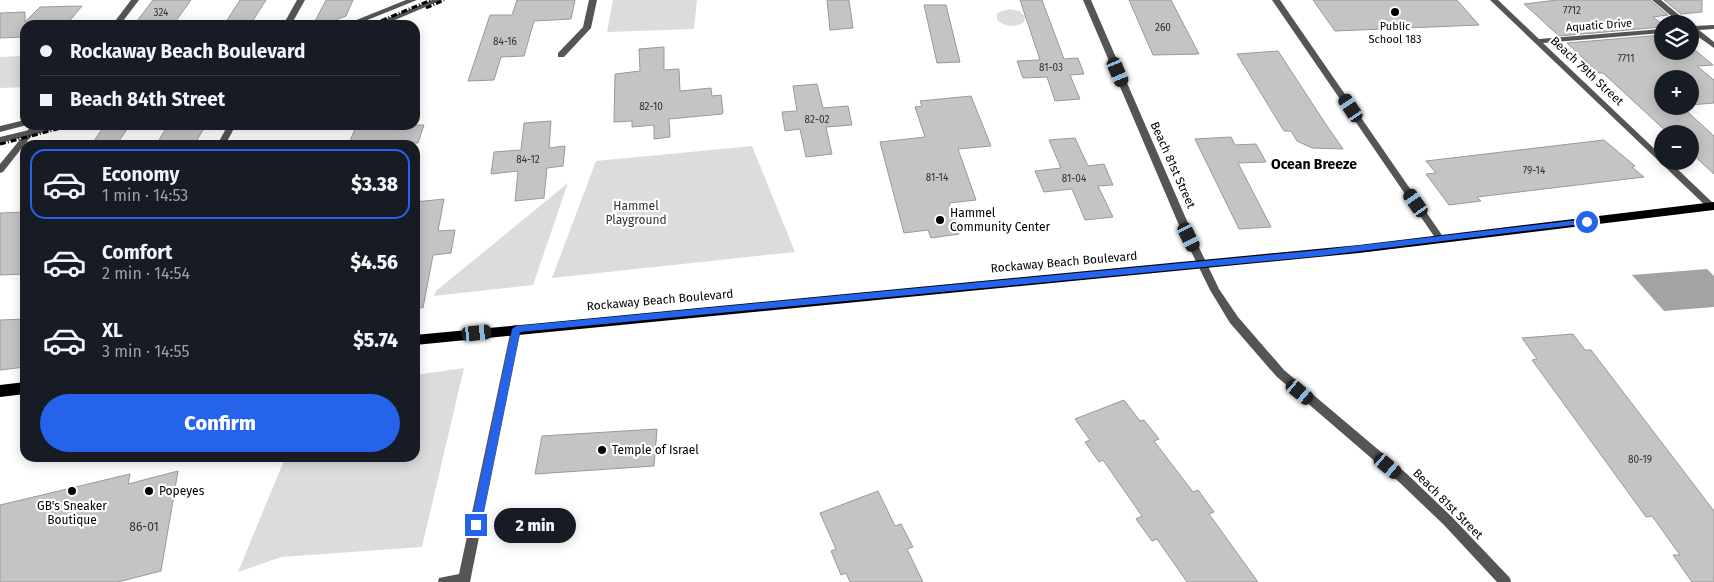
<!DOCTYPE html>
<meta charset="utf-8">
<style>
:root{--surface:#171b24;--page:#242831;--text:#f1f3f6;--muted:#9ea1a6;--line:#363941;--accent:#2563eb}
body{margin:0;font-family:"Fira Sans",sans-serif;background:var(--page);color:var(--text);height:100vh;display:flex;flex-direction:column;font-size:19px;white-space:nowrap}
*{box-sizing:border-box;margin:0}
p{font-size:16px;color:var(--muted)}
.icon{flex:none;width:28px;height:28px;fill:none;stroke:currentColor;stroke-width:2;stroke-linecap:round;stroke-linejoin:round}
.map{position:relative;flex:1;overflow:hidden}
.side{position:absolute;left:20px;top:140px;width:400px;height:322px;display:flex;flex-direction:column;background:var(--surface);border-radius:15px;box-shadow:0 2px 12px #0003}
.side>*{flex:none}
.guide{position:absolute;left:20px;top:20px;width:400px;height:110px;border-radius:15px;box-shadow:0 2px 12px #0003;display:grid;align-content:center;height:110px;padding:0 20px;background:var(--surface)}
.controls{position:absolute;left:1654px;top:15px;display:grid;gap:10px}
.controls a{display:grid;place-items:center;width:45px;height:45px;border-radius:50%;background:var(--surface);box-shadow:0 2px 12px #0003;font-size:25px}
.end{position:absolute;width:22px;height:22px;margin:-11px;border:6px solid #2563eb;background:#fff;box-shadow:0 0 0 2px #fff}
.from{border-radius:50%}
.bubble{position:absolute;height:35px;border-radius:18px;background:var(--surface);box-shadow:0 2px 12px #0003;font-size:16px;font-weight:800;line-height:35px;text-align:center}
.car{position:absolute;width:15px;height:30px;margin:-15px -8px;border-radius:6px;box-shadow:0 0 4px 1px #0007;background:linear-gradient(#222 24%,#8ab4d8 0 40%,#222 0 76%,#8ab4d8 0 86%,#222 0)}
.guide b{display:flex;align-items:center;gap:18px;height:48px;font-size:19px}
.guide b+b{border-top:1px solid var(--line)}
.guide i{width:12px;height:12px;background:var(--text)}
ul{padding:9px 0 0;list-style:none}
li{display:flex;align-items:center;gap:15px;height:70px;margin:0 10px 8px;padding:0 10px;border:2px solid transparent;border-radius:15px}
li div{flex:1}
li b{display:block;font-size:19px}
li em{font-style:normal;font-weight:800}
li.selected{border-color:var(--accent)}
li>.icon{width:45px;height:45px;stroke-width:1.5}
.cta{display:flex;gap:10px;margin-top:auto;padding:10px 20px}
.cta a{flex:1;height:58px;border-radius:30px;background:var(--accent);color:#fff;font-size:20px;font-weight:800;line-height:58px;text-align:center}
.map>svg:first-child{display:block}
</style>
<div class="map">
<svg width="1714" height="582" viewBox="0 0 1714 582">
<rect width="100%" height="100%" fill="#fff"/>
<g fill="#dcdcdc">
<path d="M613,0H697L694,29L607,32Z"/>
<path d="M1009,9L1019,11L1025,16L1024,22C1015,28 1005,27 997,20V13Z"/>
<path d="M25,56V87L0,88V57Z"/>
<path d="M752,146L795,252L552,278L596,161Z"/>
<path d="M568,183L533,285L434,296L436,291Z"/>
<path d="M464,368L422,547L281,557L238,572L285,458H415V375Z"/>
</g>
<path fill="#a3a3a3" d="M1707,269L1714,276V307L1664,311L1632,275Z"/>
<g fill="#c4c4c4" stroke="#999">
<path d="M153,0H191L173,25H134Z"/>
<path d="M240,0H266L250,25H224Z"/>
<path d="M326,0H353L346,16L322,25H313Z"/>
<path d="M517,0H575L571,19L534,21L524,56L501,57L494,80L468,81L490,15H512Z"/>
<path d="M827,0H849L853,28L830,30Z"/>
<path d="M1020,0H1042L1064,59L1078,58L1084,74L1070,75L1080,99L1055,101L1047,77L1023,78L1017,61L1040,60Z"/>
<path d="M1129,0H1171L1199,54L1153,55Z"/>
<path d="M1313,0H1457L1479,25L1335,31Z"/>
<path d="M1557,0H1650L1668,15L1653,17L1662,24V27L1559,36L1524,4Z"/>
<path d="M1664,0H1702V12L1681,14Z"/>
<path d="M924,5H946L960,62L937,63Z"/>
<path d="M82,6L66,25H25V37L0,38V13L25,12V22L40,7Z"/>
<path d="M1662,35V51H1690V46L1713,65L1697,66L1714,80V103L1690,105V79H1662V106H1681L1714,136V174L1690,152V134H1669L1603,73H1599L1567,43Z"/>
<path d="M664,47V70L679,69L680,91L711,88L712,96L721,95L723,112L722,114L669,119L670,137L654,139V125L632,127V121L614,122L615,74L640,71L639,49Z"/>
<path d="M1278,51L1325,123L1343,149L1312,148L1297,141L1291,131H1284L1237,54Z"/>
<path d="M817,84L823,108L848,106L852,125L826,127L832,154L806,157L800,129L785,131L782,112L797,111L793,86Z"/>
<path d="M971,96L991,146L958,149L976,200L949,203L959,234L931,238L928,230L904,233L880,142L925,137L915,107L922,106L920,101Z"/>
<path d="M551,121L549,148L565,146L563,166L547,168L544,198L515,201L518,171L491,174L494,152L521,150L524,123Z"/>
<path d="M105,125H130L116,145H91Z"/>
<path d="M168,125H206L194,145H156Z"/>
<path d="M357,125H424L418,143L348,145Z"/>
<path d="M1231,137L1235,145L1256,144L1266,162L1238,163L1271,227L1239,229L1195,139Z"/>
<path d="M1075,138L1088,166L1104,164L1113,185L1098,186L1113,217L1085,220L1072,189L1044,192L1035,171L1061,168L1049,140Z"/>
<path d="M1604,140L1635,166L1632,167L1644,177L1477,197L1481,201L1449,205L1426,174L1436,173L1426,161Z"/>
<path d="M444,199L438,231L455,230L451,253L433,255L423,308L415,307V202Z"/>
<path d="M25,212V274L0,275V213Z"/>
<path d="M25,319V367L0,370V320Z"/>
<path d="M1573,334L1585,350H1591L1714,511V582H1692L1673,555H1680L1652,516L1646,517L1532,360L1537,359L1522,338Z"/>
<path d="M1124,400L1140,421L1144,420L1159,439L1154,441L1193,492L1198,490L1214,512L1209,514L1258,582H1187L1157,539L1152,541L1136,519L1142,516L1103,460L1099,462L1085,442L1090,440L1075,419Z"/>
<path d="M657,429L654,466L535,474L542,436Z"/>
<path d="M178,471L161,571L118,582H0V505L130,474L128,484Z"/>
<path d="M878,491L895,526L901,524L913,547L907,549L923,582H850L846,573L841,575L831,551L836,549L820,513Z"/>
</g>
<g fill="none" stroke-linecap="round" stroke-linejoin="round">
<g fill="#555" fill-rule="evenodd">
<path d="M131,0H139L120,25H112Z"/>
<path d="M297,0H305L291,25H283Z"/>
<path d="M589,0H597L591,28L564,57H558V53L583,27Z"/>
<path d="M1083,0H1091L1194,237L1219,289L1238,317L1284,370L1407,474L1452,517L1510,578L1511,582H1497L1444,525L1399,482L1276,376L1230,323L1210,290L1184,237Z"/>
<path d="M1272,0H1280L1444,238L1446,240L1444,242H1438Z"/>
<path d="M1490,0H1498L1539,39L1662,29V33L1543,43L1662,156V161H1669L1714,204V208H1708Z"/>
<path d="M1652,0H1661L1690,24H1681Z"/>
<path d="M1690,25L1694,26L1714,25V29L1699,30L1714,42V48L1690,31Z"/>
<path d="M32,125H40L3,172L0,173V164Z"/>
<path d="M228,125H236L225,145H217Z"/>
<path d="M516,325L520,326L521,329L470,582H438L439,578L459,574L511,329L512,326Z"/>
</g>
<g fill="#555" fill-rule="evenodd">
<path d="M406,0H417L355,25H344Z"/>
<path d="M432,0H442L383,25H372Z"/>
<path d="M25,120V125H27L0,132V126Z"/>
<path d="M50,125H65L64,127L0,143V137Z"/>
</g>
<g fill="#000" fill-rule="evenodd">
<path d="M1714,202V210L1359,253L415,345V335L1359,245Z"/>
<path d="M25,382V394L0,397V385Z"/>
</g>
<g stroke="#000" stroke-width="3" stroke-dasharray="6 2 1 2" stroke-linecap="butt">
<path d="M426,8L444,0"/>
<path d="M371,25L431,0"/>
<path d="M0,144L73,125"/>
</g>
</g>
<path fill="#2563eb" d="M1587,219L1591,222L1590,223L1320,256L520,332L481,525L476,529L471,525L512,329L516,326L1320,250Z"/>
<g fill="#000" stroke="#fff" stroke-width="2">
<circle cx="1395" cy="12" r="5"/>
<circle cx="940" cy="220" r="5"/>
<circle cx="602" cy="450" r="5"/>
<circle cx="72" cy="491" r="5"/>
<circle cx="149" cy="491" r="5"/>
</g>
<g text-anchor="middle" stroke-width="4.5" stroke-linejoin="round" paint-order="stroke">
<g font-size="10" fill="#313131">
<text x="1572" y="14">7712</text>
<text x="161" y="16">324</text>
<text x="1163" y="31">260</text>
<text x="505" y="45">84-16</text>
<text x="1626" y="62">7711</text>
<text x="1051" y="71">81-03</text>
<text x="651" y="110">82-10</text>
<text x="817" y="123">82-02</text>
<text x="528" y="163">84-12</text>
<text x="1534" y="174">79-14</text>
<text x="937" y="181">81-14</text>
<text x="1074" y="182">81-04</text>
<text x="1640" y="463">80-19</text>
</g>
<g font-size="11" fill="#000" stroke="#fff">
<text transform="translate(1599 25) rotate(-4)" y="4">Aquatic Drive</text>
</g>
<g font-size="11" fill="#000" stroke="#fff">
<text x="1395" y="30">Public<tspan x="1395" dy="13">School 183</tspan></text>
</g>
<g font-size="12" fill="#000" stroke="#fff">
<text transform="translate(1587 71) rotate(43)" y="4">Beach 79th Street</text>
<text transform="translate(1173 165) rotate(66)" y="4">Beach 81st Street</text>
<text transform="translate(1064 262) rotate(-5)" y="4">Rockaway Beach Boulevard</text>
<text transform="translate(660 300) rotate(-5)" y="4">Rockaway Beach Boulevard</text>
<text transform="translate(1448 504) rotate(45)" y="4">Beach 81st Street</text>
</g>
<g font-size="12" fill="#333" stroke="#fff">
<text x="636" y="210">Hammel<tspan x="636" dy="14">Playground</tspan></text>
</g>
<g font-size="12" fill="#000" stroke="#fff" text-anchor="start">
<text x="950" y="217">Hammel<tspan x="950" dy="14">Community Center</tspan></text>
<text x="612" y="454">Temple of Israel</text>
<text x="159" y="495">Popeyes</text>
<text x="72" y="510" text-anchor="middle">GB's Sneaker<tspan x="72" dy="14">Boutique</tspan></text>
</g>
<g font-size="12" fill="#313131">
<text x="144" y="531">86-01</text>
</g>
<g font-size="14" font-weight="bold" fill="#000" stroke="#fff">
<text x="1314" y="169">Ocean Breeze</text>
</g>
</g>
</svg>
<div class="controls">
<a><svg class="icon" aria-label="layers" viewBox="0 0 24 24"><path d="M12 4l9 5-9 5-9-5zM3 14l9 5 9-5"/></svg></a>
<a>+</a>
<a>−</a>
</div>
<i class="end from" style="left:1587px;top:222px"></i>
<i class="end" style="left:476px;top:525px"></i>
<div class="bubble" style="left:494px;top:508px;width:82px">2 min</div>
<i class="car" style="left:1118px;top:72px;rotate:157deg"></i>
<i class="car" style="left:1351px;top:108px;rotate:326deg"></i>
<i class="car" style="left:1416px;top:203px;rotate:325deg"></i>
<i class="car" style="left:1189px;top:237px;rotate:154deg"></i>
<i class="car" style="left:477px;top:333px;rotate:84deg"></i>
<i class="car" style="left:1300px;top:392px;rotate:130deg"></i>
<i class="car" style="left:1388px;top:466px;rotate:130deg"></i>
<div class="guide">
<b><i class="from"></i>Rockaway Beach Boulevard</b>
<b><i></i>Beach 84th Street</b>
</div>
<section class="side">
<ul>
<li class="selected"><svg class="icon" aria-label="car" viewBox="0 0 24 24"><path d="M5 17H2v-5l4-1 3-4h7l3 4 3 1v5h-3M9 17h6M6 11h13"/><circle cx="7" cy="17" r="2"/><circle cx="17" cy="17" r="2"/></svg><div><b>Economy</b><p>1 min · 14:53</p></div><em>$3.38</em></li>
<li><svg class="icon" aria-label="car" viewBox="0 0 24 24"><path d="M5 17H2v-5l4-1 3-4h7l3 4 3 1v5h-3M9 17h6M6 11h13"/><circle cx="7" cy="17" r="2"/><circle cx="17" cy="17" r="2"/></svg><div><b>Comfort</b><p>2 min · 14:54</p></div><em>$4.56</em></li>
<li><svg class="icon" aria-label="car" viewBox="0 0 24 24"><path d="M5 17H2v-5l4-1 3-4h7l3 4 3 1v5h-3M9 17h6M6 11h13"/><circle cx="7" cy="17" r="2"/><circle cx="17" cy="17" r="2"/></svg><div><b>XL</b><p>3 min · 14:55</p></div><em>$5.74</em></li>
</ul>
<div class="cta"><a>Confirm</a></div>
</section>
</div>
